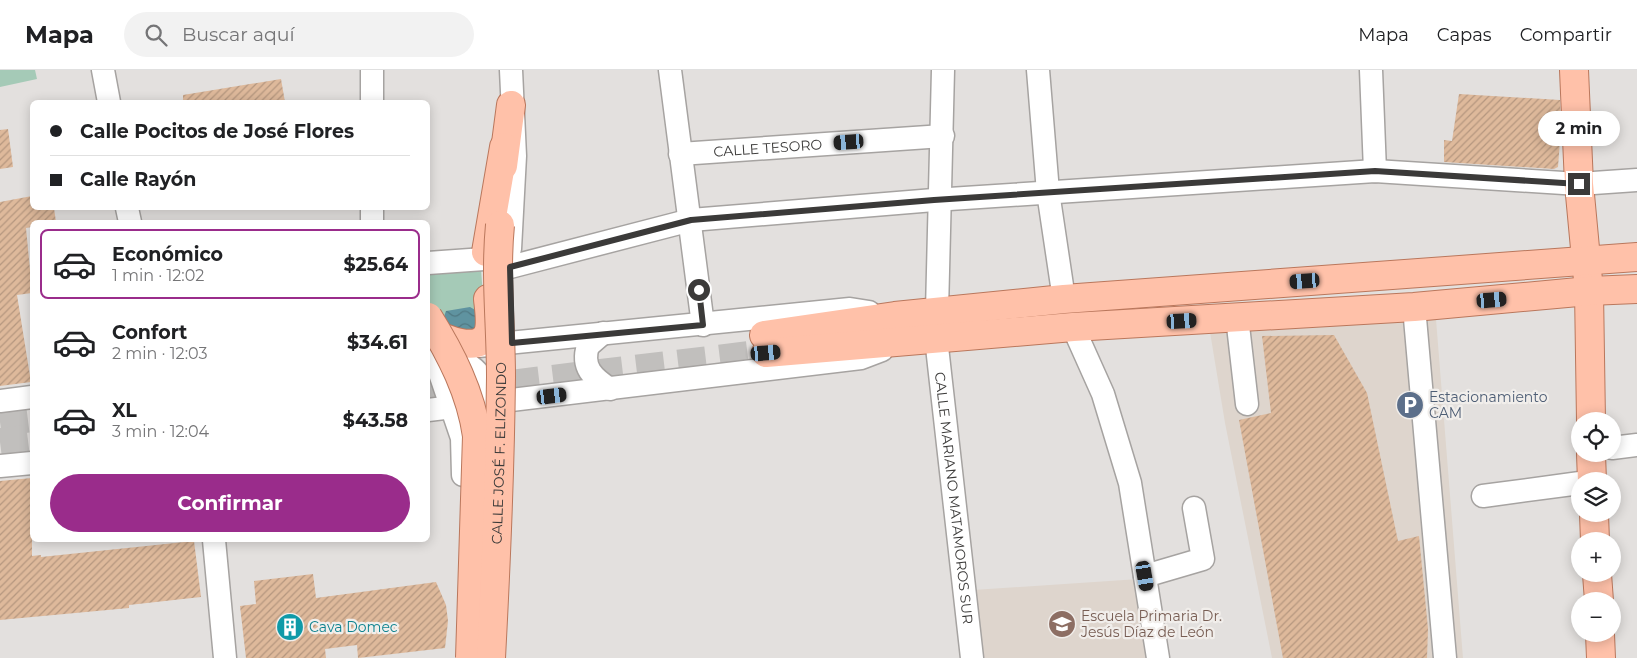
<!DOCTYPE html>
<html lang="es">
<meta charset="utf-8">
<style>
:root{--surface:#fff;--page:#f2f2f2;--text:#202124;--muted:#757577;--line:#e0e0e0;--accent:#9a2c8b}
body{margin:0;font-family:Montserrat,sans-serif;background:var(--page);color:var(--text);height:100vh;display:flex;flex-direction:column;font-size:19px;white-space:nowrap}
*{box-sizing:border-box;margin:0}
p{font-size:16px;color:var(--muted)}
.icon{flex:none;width:28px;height:28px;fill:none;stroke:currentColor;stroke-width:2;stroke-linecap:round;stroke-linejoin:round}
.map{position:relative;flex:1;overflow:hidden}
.details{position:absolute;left:30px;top:150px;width:400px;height:322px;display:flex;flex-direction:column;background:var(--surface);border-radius:8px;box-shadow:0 2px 12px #0003}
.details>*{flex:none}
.banner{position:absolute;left:30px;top:30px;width:400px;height:110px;border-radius:8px;box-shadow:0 2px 12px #0003;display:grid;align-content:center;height:110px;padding:0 20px;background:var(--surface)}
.controls{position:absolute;left:1571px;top:342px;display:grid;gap:10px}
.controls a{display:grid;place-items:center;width:50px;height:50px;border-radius:50%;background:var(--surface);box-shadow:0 2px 12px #0003;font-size:25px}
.end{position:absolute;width:22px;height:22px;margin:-11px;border:6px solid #3b3a39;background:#fff;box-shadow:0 0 0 2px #fff}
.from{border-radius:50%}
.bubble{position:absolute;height:35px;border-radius:18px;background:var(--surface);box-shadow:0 2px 12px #0003;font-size:16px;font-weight:700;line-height:35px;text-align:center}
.car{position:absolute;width:15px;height:30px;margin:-15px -8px;border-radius:6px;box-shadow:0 0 4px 1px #0007;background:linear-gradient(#222 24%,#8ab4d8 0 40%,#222 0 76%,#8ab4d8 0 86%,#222 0)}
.banner b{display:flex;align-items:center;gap:18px;height:48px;font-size:19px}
.banner b+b{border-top:1px solid var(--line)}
.banner i{width:12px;height:12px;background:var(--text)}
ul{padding:9px 0 0;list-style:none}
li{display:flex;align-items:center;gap:15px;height:70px;margin:0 10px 8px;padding:0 10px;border:2px solid transparent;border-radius:8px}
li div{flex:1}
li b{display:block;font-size:19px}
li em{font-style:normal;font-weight:700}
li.on{border-color:var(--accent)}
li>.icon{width:45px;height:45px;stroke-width:1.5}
.cta{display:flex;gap:10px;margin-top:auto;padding:10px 20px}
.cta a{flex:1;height:58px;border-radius:30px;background:var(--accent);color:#fff;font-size:20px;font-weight:700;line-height:58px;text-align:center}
header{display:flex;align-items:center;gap:30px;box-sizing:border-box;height:70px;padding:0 25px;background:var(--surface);border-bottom:1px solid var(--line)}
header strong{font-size:24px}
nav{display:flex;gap:28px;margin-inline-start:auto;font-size:18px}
.search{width:350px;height:45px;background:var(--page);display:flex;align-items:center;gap:12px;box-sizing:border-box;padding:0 18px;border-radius:28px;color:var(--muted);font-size:19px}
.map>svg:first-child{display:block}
</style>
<header>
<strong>Mapa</strong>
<div class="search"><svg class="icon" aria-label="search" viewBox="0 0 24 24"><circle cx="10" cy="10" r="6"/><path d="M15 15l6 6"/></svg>Buscar aquí</div>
<nav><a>Mapa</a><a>Capas</a><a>Compartir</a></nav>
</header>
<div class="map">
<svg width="1637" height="588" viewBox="0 0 1637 588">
<defs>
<pattern id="water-waves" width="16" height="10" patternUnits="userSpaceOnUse" patternTransform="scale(1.25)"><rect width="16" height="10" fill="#5f93a0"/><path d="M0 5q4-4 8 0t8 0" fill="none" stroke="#507983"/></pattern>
<pattern id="building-hatch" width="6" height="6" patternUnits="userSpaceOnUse" patternTransform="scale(1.25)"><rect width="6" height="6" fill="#deb99b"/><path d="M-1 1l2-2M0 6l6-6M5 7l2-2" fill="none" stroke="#b5977f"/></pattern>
</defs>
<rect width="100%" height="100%" fill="#e3e0de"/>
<g fill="#ded5cd">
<path d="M1436,249L1463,588H1272L1225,353L1210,262Z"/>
<path d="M1139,509L1153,588H981L973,520Z"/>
</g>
<g fill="#a5cab7">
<path d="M0,0H35L37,9L0,17Z"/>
<path d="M480,185L484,240L479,265L428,241V188Z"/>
</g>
<path fill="url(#water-waves)" d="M470,237L477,241L480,258L466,266L442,252L446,241Z"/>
<g fill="url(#building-hatch)">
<path d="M281,9L285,32H183V25Z"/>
<path d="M1459,24L1560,30L1561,58L1558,97L1554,99L1444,92V70L1452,71Z"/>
<path d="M8,59L13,97L0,99V60Z"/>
<path d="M32,126V138H54L56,152H32V157L26,158L30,200H32V223L17,225L31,312L0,316V132Z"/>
<path d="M1334,265L1367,323L1398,471L1419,466L1428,559L1427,588H1283L1239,350L1271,343L1262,266Z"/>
<path d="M32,408V486L41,485V487L194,471L201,527L129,535V538L0,550V411Z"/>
<path d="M313,504L316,528L436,512L446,535L448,551L445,578L358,588L357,575L325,579L326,588H246L240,536L256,534L254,511Z"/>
</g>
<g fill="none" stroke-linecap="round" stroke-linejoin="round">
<g stroke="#c1bfbd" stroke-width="28" stroke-dasharray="28 14" stroke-linecap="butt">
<path d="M428,324L766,283"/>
<path d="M0,352L32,348"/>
<path d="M0,372L32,368"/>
</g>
<g stroke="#a6a3a1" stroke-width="25">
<g id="minor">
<path d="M103,0L109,32"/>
<path d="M372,0V32"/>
<path d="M670,0L703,255"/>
<path d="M1038,0L1048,122L1064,229"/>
<path d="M1371,0L1375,101"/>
<path id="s1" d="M680,84L943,66"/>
<path d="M127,138L130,152"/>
<path d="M372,138V152"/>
<path d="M510,179L515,86L511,0"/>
<path d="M428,193L484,189"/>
<path d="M510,197L691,150L934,130L1375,101L1579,114L1637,110"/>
<path d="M1414,237L1445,588"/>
<path d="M937,241L943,0"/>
<path d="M1237,247L1247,334"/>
<path d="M1073,257L1103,324L1130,413L1158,588"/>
<path d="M603,263L588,276C581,297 593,308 610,319"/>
<path id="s2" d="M936,268L972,588"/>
<path d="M428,274L432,280L462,368L463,405"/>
<path d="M428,281L850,239L869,242"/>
<path d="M443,284C482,296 486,308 490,347"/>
<path d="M0,331L32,327"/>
<path d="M428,340L861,288L882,280"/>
<path d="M1612,378L1637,375"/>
<path d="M0,396L32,393"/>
<path d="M1483,426L1580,413"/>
<path d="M214,470L225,588"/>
<path d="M1145,506L1203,489L1194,438"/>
</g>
</g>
<g stroke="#ba775c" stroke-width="30">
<g id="major">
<path d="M1574,0L1579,114L1589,221L1591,351"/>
<path d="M503,96L511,35"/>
<path d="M486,182L504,77"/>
<path d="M428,261C441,267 476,284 487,265C492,256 489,239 488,229"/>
<path d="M764,265L895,246L1064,229L1637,187"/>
<path d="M766,283L1073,257L1414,237L1589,221L1637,219"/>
<path d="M1591,384L1592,411"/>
<path d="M1594,444L1595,471"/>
<path d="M1597,504L1599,531"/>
<path d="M1600,564L1601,588"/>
</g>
</g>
<use href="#minor" stroke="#fff" stroke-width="22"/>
<use href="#major" stroke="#ffc1a9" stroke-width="28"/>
<g stroke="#ba775c" stroke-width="30" stroke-linecap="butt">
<g id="major-bridge">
<path d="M428,247C451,284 471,323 477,366L470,588"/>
<path id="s3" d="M491,588C496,494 500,401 501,307C501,256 495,206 500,155"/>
</g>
</g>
<use href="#major-bridge" stroke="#ffc1a9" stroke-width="28"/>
</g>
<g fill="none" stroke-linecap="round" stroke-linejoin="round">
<path stroke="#3b3a39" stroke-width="6" d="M699,220L703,255L512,273L510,197L691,150L934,130L1375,101L1579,114"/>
</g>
<defs>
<g id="parking-disc" transform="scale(1.4375)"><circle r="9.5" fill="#5c6f8a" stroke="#f1eeeb"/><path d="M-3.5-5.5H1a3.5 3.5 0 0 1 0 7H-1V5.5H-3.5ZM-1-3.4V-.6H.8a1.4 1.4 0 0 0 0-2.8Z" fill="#fff"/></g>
<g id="school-disc" transform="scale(1.4375)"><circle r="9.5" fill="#8d6e63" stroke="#f1eeeb"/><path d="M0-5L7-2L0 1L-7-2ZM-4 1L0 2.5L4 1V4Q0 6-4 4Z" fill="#fff"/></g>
<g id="building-disc" transform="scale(1.4375)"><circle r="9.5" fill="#0f9aa8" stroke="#f1eeeb"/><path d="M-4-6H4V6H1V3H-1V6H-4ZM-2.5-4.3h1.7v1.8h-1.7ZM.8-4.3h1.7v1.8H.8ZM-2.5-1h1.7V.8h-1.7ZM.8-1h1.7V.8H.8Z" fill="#fff"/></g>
</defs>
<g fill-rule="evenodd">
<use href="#parking-disc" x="1410" y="335"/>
<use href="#school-disc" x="1062" y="554"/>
<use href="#building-disc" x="290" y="557"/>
</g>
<g text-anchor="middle" stroke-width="4.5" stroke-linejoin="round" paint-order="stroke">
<g font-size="14" fill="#3b3a39" stroke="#f1eeeb">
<text dy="5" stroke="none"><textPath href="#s1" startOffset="88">CALLE TESORO</textPath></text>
<text dy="5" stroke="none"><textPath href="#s3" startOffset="205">CALLE JOSÉ F. ELIZONDO</textPath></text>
<text dy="5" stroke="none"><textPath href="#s2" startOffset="161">CALLE MARIANO MATAMOROS SUR</textPath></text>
</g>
<g font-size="14" fill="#4e5e75" stroke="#f1eeeb" text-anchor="start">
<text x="1429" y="332">Estacionamiento<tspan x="1429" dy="16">CAM</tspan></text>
</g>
<g font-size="14" fill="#785e54" stroke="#f1eeeb" text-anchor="start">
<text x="1081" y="551">Escuela Primaria Dr.<tspan x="1081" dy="16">Jesús Díaz de León</tspan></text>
</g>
<g font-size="14" fill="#0d838f" stroke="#f1eeeb" text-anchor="start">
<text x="309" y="562">Cava Domec</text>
</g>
</g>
</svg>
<div class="controls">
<a><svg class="icon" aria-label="locate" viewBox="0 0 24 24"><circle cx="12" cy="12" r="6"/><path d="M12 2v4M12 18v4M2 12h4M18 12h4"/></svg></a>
<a><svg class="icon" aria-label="layers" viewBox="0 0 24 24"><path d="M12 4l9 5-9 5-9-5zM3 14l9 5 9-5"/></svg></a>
<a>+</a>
<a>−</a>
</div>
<i class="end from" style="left:699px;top:220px"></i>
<i class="end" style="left:1579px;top:114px"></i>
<div class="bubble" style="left:1538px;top:41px;width:82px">2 min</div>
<i class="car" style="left:849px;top:72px;rotate:266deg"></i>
<i class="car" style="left:1305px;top:211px;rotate:266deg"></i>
<i class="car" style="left:1492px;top:230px;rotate:85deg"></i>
<i class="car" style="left:1182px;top:251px;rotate:87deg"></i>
<i class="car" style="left:766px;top:283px;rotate:85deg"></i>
<i class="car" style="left:552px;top:326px;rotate:83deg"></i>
<i class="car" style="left:1145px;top:506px;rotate:170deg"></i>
<div class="banner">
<b><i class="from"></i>Calle Pocitos de José Flores</b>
<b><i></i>Calle Rayón</b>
</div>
<section class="details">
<ul>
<li class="on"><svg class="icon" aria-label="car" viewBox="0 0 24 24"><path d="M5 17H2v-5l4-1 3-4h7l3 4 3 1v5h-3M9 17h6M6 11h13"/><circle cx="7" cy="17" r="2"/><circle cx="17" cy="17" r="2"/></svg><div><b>Económico</b><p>1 min · 12:02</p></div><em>$25.64</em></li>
<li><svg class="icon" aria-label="car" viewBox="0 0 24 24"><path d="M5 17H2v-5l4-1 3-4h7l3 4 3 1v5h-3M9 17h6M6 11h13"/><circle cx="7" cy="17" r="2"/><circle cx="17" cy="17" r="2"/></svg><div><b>Confort</b><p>2 min · 12:03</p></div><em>$34.61</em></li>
<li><svg class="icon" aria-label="car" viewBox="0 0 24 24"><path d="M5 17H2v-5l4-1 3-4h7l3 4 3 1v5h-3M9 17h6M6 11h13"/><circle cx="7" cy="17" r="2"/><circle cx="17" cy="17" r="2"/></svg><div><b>XL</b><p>3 min · 12:04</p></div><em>$43.58</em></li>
</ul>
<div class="cta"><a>Confirmar</a></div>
</section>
</div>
